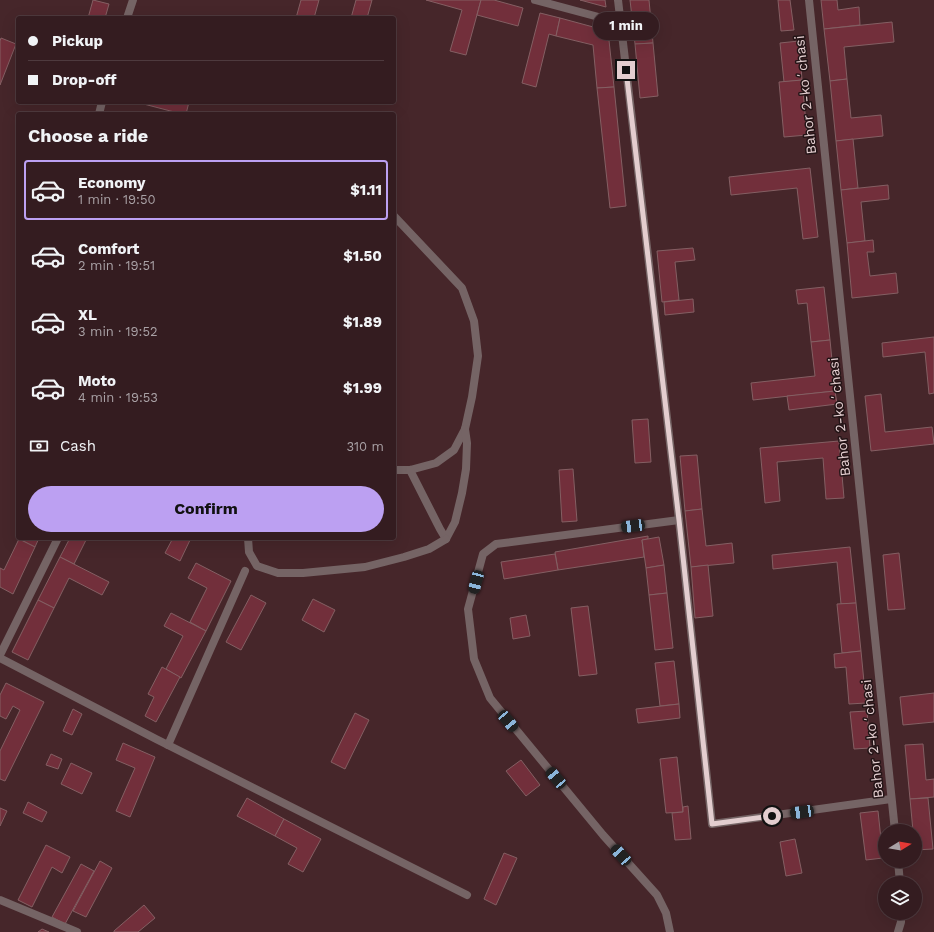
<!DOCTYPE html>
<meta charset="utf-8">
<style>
:root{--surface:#341c20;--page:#3c2529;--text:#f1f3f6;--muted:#a9a1a5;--line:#4e3a3e;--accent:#bca0f2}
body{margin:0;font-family:"Work Sans",sans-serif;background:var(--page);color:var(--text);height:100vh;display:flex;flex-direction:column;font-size:15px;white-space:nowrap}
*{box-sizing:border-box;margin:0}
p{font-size:13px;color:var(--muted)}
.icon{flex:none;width:22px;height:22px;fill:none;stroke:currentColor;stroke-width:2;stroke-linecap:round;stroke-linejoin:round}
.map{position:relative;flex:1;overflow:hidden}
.panel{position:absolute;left:16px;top:112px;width:380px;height:428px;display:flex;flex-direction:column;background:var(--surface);border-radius:4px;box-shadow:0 4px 16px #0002,0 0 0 1px var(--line)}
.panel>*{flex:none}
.banner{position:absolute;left:16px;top:16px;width:380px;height:88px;border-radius:4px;box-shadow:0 4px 16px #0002,0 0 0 1px var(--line);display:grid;align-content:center;height:88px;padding:0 12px;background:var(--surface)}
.needle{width:26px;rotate:79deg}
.controls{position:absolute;left:878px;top:824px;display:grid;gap:8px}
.controls a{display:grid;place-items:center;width:44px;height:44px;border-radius:50%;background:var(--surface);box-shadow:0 4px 16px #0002,0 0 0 1px var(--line);font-size:20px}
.end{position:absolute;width:18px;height:18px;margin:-9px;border:5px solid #e3cdcf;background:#111;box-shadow:0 0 0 2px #111}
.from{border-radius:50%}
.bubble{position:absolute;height:28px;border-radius:14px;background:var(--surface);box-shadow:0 4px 16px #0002,0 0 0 1px var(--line);font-size:13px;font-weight:700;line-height:28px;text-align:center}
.car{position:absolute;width:12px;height:24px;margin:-12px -6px;border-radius:5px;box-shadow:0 0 3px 1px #0007;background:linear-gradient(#222 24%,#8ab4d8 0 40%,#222 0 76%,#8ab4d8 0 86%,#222 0)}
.banner b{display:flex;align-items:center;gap:14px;height:38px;font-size:15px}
.banner b+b{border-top:1px solid var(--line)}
.banner i{width:10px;height:10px;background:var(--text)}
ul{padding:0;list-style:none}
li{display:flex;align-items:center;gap:12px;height:60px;margin:0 8px 6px;padding:0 4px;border:2px solid transparent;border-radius:4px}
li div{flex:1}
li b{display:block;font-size:15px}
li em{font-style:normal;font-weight:700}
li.on{border-color:var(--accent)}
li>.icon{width:36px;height:36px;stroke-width:1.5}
h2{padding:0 12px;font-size:18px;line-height:48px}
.pay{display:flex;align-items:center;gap:10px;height:44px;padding:0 12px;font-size:15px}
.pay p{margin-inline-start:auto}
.button{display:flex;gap:8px;margin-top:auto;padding:8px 12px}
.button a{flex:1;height:46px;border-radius:24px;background:var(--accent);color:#111;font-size:16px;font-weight:700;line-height:46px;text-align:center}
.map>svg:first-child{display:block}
</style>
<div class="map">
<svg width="934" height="932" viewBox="0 0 934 932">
<rect width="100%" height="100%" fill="#46262a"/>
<g fill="#722f3b" stroke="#845f63">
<path d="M93,0L109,4L105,18H88Z"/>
<path d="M301,0H319L314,18H296Z"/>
<path d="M356,0H372L367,18H351Z"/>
<path d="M426,0H481L466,55L450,51L462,10Z"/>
<path d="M481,0H494L523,8L518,26L477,15Z"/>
<path d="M580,0H605L606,7Z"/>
<path d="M630,0H649L653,43L635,44Z"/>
<path d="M778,0H790L794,30L781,31Z"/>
<path d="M821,0H837L838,10L859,7L860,25L824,29Z"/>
<path d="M540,13L560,18L556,36L549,34L536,87L522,83Z"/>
<path d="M560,18L608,31L614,87L597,88L593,45L556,36Z"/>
<path d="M892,22L894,42L844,47L847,79L830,81L824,29Z"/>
<path d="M1,38L16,44L0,85V41Z"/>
<path d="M799,41L802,80L784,82L780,43Z"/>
<path d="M653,43L658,96L640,98L635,44Z"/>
<path d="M847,79L851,118L881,115L883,136L836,141L830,81Z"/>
<path d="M802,80L807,135L784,137L779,82Z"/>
<path d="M614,87L626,206L610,208L597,88Z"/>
<path d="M136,102H189L186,114H182Z"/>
<path d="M853,139L858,188L841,190L836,141Z"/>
<path d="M810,168L818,237L803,239L797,188L731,195L729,177Z"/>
<path d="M888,185L889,199L861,202L865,241L847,243L841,190Z"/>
<path d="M873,240L874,252H867L870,276L896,273L898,293L852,298L847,243Z"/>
<path d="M693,248L695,260L675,262L679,300L662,302L657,251Z"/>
<path d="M824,287L830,340L811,342L807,303L798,304L796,290Z"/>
<path d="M693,299L694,312L665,315L664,302Z"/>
<path d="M934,337V393L929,394L925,352L883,357L882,343Z"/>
<path d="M830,340L835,391L753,400L751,383L815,376L811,342Z"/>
<path d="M835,391L837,404L789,410L787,396Z"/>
<path d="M881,394L885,432L932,427L934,444L871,451L865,396Z"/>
<path d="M648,419L651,462L635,463L632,420Z"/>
<path d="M839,441L844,498L826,499L823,458L777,462L780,501L765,503L760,448Z"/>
<path d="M697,455L702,509L685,511L680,456Z"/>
<path d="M573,469L577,521L562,522L559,470Z"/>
<path d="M702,509L706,546L732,543L734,563L691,567L685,511Z"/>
<path d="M648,536V539L642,540L644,557L558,570L555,552Z"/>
<path d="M659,537L664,565L646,568L642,540Z"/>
<path d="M19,538H39L35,547L19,539Z"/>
<path d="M70,538H87L74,564L60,557Z"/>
<path d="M173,538H191L180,561L165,553Z"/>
<path d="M19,539L35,547L13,594L0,587V568L4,570Z"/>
<path d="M850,547L856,603L841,604L837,562L773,569L772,555Z"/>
<path d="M899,553L905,609L888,610L883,555Z"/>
<path d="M555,554L558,570L504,579L501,562Z"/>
<path d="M60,557L109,582L102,595L69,578L54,608L38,600Z"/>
<path d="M196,563L231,581L206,631L190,622L207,588L188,578Z"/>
<path d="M664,565L667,593L649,595L646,568Z"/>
<path d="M708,565L713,616L695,618L691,567Z"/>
<path d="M667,593L673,648L655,650L649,595Z"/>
<path d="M251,595L266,603L241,650L226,642Z"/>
<path d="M313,599L335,610L324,632L302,620Z"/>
<path d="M38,600L54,608L28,660L12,652Z"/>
<path d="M856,603L861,651L842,653L837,604Z"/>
<path d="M588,606L597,674L579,676L571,608Z"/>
<path d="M171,613L206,631L181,678L166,669L183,636L164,626Z"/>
<path d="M526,615L530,636L513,639L510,618Z"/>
<path d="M861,651L866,703L849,704L846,667L835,668L834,654Z"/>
<path d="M674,661L679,704L660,706L655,663Z"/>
<path d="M162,667L180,677L156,722L145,716L154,697L148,694Z"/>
<path d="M6,683L44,702L5,781L0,779V751L20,710L13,706L6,719L0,716V695Z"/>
<path d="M934,693V722L903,725L900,697Z"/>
<path d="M679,704L680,718L638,723L636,709Z"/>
<path d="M73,709L82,714L72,735L63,731Z"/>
<path d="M867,711L870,748L854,749L850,712Z"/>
<path d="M355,713L369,720L345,769L331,762Z"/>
<path d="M123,743L155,757L130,817L116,811L135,768L116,760Z"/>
<path d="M923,744L926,780L934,779V797L910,799L905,745Z"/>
<path d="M51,754L62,759L58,769L46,765Z"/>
<path d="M677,757L683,812L666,813L660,759Z"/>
<path d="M521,760L540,785L526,796L506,771Z"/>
<path d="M71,763L92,773L82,794L61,784Z"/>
<path d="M247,798L284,819L275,836L237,816Z"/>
<path d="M928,798L933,849L915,850V831H913L910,799Z"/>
<path d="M28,802L47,812L42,822L23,813Z"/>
<path d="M688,806L691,839L675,840L672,813L683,812V807Z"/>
<path d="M0,808L7,811L0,826Z"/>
<path d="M878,811L883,858L866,860L860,813Z"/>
<path d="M284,819L321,839L303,872L288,864L297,848L275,836Z"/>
<path d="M795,839L802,873L786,876L780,842Z"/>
<path d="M46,845L70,857L62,873L52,867L32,907L18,900Z"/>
<path d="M504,853L517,858L496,905L484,899Z"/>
<path d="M100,861L112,868L86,917L73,911Z"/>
<path d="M81,864L94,871L65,924L52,917Z"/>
<path d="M144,905L155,918L138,932H114V931Z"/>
<path d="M42,929L49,932H38Z"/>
</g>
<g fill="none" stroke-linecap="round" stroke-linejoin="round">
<g stroke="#756465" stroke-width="8">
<path d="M127,18L133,0"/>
<path d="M99,114L102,102"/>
<path d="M394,216L462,288L474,321L478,356L472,397L465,429L454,450L436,463L410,470H394"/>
<path d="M410,470L440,529L446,539L455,522L462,493L466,469L467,443L465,429"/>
<path d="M248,538L249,552L257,566L278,573H303L365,567L404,557L429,549L446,539"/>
</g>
<g stroke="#756465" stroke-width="8">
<path d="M535,0L621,23"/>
<path d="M618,0L679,520L712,824L891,799"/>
<path d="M809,0L895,831"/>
<path d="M0,655L58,538"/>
<path d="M0,658L156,739L467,895"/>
<path d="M168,745L245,571"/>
<path d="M898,861L900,883"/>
<path d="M0,900L77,932"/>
<path d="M670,932L666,913L657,895L603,835L490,698L474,659L468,609L483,554L496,544L679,520"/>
<path d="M898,932L901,922V913"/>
</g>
</g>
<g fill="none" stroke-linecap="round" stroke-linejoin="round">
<path stroke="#e3cdcf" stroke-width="5" d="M626,70L679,520L712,824L772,816"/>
</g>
<g text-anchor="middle" stroke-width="3" stroke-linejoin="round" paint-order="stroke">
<g font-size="14" fill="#e3cdcf" stroke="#231416">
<text transform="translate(805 95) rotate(-96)" y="5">Bahor 2-koʻchasi</text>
<text transform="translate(839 417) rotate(-96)" y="5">Bahor 2-koʻchasi</text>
<text transform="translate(872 739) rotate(-96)" y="5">Bahor 2-koʻchasi</text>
</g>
</g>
</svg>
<div class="controls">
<a><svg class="needle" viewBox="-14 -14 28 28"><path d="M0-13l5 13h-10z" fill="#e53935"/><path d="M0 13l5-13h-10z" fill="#a9a1a5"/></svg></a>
<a><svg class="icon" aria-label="layers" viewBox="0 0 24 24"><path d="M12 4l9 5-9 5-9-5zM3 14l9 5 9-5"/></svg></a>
</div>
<i class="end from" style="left:772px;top:816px"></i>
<i class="end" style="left:626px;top:70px"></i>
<div class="bubble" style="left:593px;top:12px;width:66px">1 min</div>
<i class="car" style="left:633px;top:526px;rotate:263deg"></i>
<i class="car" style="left:476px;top:582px;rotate:195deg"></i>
<i class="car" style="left:508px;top:721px;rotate:140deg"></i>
<i class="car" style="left:556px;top:778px;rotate:320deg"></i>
<i class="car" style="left:802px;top:812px;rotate:262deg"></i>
<i class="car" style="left:621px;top:855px;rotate:318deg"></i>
<div class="banner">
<b><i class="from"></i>Pickup</b>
<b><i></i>Drop-off</b>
</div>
<section class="panel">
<h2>Choose a ride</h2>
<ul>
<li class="on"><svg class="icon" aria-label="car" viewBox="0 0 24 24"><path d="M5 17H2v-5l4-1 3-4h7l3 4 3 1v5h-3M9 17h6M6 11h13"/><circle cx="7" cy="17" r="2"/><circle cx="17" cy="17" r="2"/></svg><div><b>Economy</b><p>1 min · 19:50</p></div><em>$1.11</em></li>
<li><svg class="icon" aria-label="car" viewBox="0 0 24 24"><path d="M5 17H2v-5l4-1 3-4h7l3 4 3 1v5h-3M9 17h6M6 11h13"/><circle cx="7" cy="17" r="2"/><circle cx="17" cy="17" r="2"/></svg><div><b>Comfort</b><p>2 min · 19:51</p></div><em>$1.50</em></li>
<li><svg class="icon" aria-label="car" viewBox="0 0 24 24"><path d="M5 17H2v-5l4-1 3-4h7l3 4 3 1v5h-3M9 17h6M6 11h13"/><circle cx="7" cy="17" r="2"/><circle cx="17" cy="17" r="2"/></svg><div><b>XL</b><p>3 min · 19:52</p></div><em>$1.89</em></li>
<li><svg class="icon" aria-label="car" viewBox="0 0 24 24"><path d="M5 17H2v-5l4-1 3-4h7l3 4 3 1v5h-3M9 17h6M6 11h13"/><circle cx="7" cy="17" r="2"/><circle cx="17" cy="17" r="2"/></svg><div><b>Moto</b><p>4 min · 19:53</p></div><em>$1.99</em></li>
</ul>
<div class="pay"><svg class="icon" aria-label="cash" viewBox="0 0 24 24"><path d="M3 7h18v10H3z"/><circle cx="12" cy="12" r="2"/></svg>Cash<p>310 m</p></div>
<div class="button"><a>Confirm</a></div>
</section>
</div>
